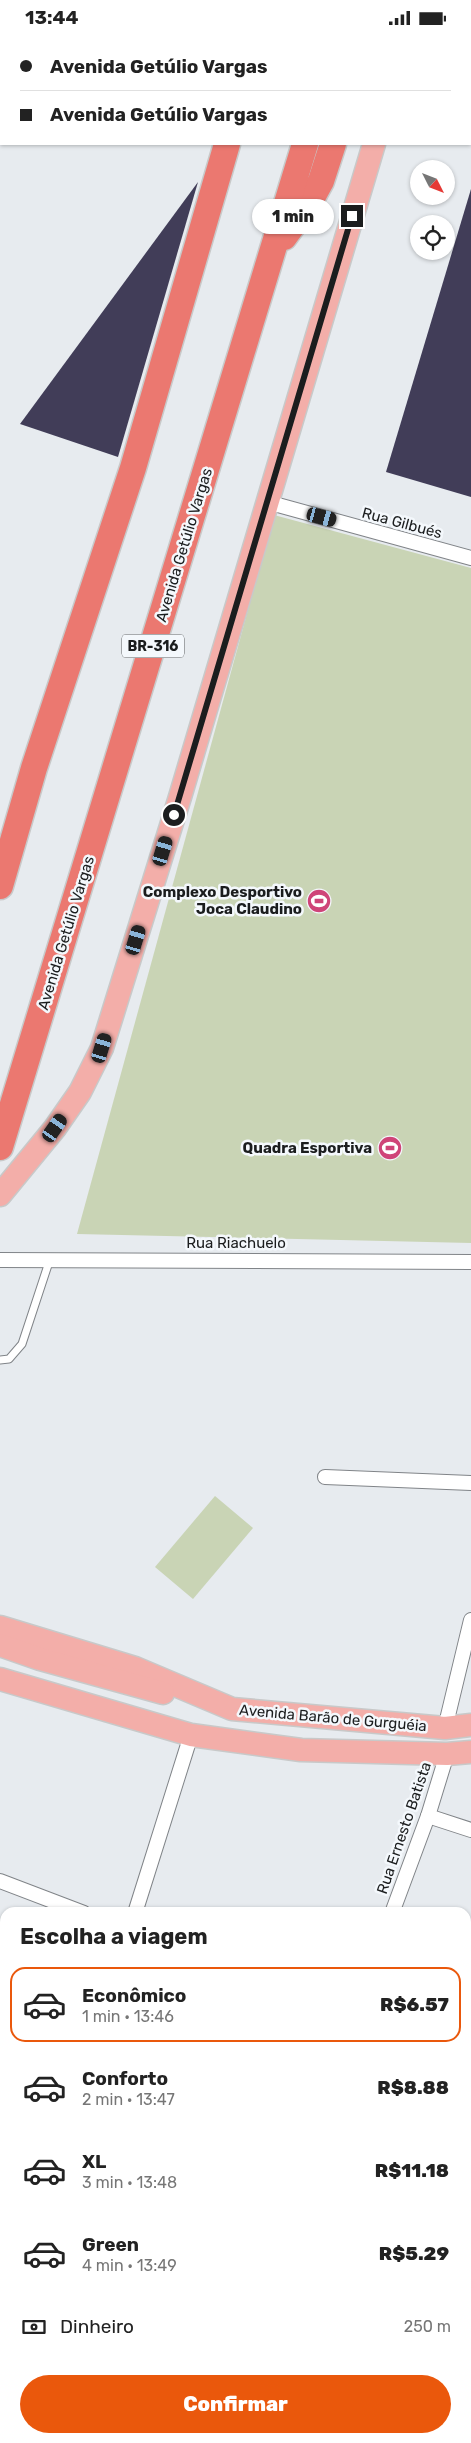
<!DOCTYPE html>
<html lang="pt">
<meta charset="utf-8">
<style>
:root{--surface:#fff;--page:#f6f6f6;--text:#222;--muted:#767676;--line:#e0e0e0;--accent:#ea580c}
body{margin:0;font-family:Rubik,sans-serif;background:var(--page);color:var(--text);height:100vh;display:flex;flex-direction:column;font-size:19px;white-space:nowrap}
*{box-sizing:border-box;margin:0}
p{font-size:16px;color:var(--muted)}
.icon{flex:none;width:28px;height:28px;fill:none;stroke:currentColor;stroke-width:2;stroke-linecap:round;stroke-linejoin:round}
.map{position:relative;flex:1;overflow:hidden}
.details{position:absolute;left:0px;top:1872px;width:471px;height:536px;display:flex;flex-direction:column;background:var(--surface);border-radius:15px 15px 0 0;box-shadow:0 1px 4px #0004}
.details>*{flex:none}
.hud{position:absolute;left:0px;top:0px;width:471px;height:110px;box-shadow:0 1px 4px #0004;display:grid;align-content:center;height:110px;padding:0 20px;background:var(--surface)}
.needle{width:32px;rotate:132deg}
.tools{position:absolute;left:410px;top:125px;display:grid;gap:10px}
.tools a{display:grid;place-items:center;width:45px;height:45px;border-radius:50%;background:var(--surface);box-shadow:0 1px 4px #0004;font-size:25px}
.end{position:absolute;width:22px;height:22px;margin:-11px;border:6px solid #1b1d1e;background:#fff;box-shadow:0 0 0 2px #fff}
.from{border-radius:50%}
.bubble{position:absolute;height:35px;border-radius:18px;background:var(--surface);box-shadow:0 1px 4px #0004;font-size:16px;font-weight:800;line-height:35px;text-align:center}
.car{position:absolute;width:15px;height:30px;margin:-15px -8px;border-radius:6px;box-shadow:0 0 4px 1px #0007;background:linear-gradient(#222 24%,#8ab4d8 0 40%,#222 0 76%,#8ab4d8 0 86%,#222 0)}
.hud b{display:flex;align-items:center;gap:18px;height:48px;font-size:19px}
.hud b+b{border-top:1px solid var(--line)}
.hud i{width:12px;height:12px;background:var(--text)}
ul{padding:0;list-style:none}
li{display:flex;align-items:center;gap:15px;height:75px;margin:0 10px 8px;padding:0 10px;border:2px solid transparent;border-radius:15px}
li div{flex:1}
li b{display:block;font-size:19px}
li em{font-style:normal;font-weight:800}
li.selected{border-color:var(--accent)}
li>.icon{width:45px;height:45px;stroke-width:1.5}
h2{padding:0 20px;font-size:22px;line-height:60px}
.pay{display:flex;align-items:center;gap:12px;height:55px;padding:0 20px;font-size:19px}
.pay p{margin-inline-start:auto}
.primary-button{display:flex;gap:10px;margin-top:auto;padding:10px 20px}
.primary-button a{flex:1;height:58px;border-radius:30px;background:var(--accent);color:#fff;font-size:20px;font-weight:800;line-height:58px;text-align:center}
.status{display:flex;justify-content:space-between;align-items:center;height:35px;padding:0 25px;background:var(--surface);direction:ltr}
.status svg{height:14px;fill:currentColor}
.map>svg:first-child{display:block}
</style>
<div class="status"><b>13:44</b><svg viewBox="0 0 49 12"><path d="M0 12V9h3v3zM5 12V6h3v6zM10 12V3h3v9zM15 12V0h3v12zM26 1h20v11H26zM47 4h2v5h-2z"/></svg></div>
<div class="map">
<svg width="471" height="2408" viewBox="0 0 471 2408">
<rect width="100%" height="100%" fill="#e7ebef"/>
<g fill="#c9d4b5">
<path d="M274,480L471,533V1208L77,1199Z"/>
<path d="M215,1461L253,1493L193,1564L155,1532Z"/>
</g>
<g fill="#413d58">
<path d="M198,147L118,422L20,389Z"/>
<path d="M471,154V462L386,437Z"/>
</g>
<g fill="none" stroke-linecap="round" stroke-linejoin="round">
<g stroke="#808488" stroke-width="9">
<path id="lane" d="M0,1325L9,1324L22,1309L50,1224"/>
</g>
<g stroke="#808488" stroke-width="16">
<g id="street">
<path d="M0,15L1,16"/>
<path d="M267,467L471,523"/>
<path d="M0,1225L471,1227"/>
<path d="M325,1442L471,1448"/>
<path d="M445,1693L471,1585"/>
<path d="M428,1781L471,1795"/>
<path d="M0,1846L84,1878"/>
<path d="M135,1878L191,1700"/>
<path d="M392,1878L428,1781L447,1719"/>
<path d="M466,2015L471,2016"/>
<path d="M0,2134L5,2138"/>
<path d="M0,2231L5,2218"/>
<path d="M466,2233L471,2234"/>
<path d="M361,2404L366,2408"/>
<path d="M183,2408L184,2404"/>
</g>
</g>
<g stroke="#c8c9c9" stroke-width="25">
<g id="primary">
<path d="M406,1L407,0"/>
<path d="M0,1160L55,1093L80,1057L102,1013L180,762L374,109"/>
<path d="M0,1592L135,1633L232,1674L445,1693L471,1690"/>
<path d="M0,1610L40,1624L163,1658"/>
<path d="M0,1644L191,1700L301,1715L447,1719L471,1717"/>
</g>
</g>
<g stroke="#c8c9c9" stroke-width="29">
<g id="highway">
<path d="M257,1V0"/>
<path d="M336,1L337,0"/>
<path d="M368,1V0"/>
<path d="M284,202L309,168L321,146L333,109"/>
<path d="M0,851L34,733L133,433L227,109"/>
<path d="M0,1112L305,109"/>
</g>
</g>
<use href="#lane" stroke="#fff" stroke-width="7"/>
<use href="#street" stroke="#fff" stroke-width="14"/>
<use href="#primary" stroke="#f3aea9" stroke-width="22"/>
<use href="#highway" stroke="#eb7870" stroke-width="26"/>
</g>
<g fill="none" stroke-linecap="round" stroke-linejoin="round">
<path stroke="#1b1d1e" stroke-width="6" d="M174,780L352,181"/>
</g>
<defs>
<g id="stadium-disc" transform="scale(1.25)"><circle r="9.5" fill="#cf4478" stroke="#f4f8fc"/><path d="M0-5a6.5 5 0 1 0 0 10a6.5 5 0 1 0 0-10ZM-3.5-1.8h7v3.6h-7Z" fill="#fff"/></g>
</defs>
<g fill-rule="evenodd">
<use href="#stadium-disc" x="319" y="866"/>
<use href="#stadium-disc" x="390" y="1113"/>
</g>
<g text-anchor="middle" stroke-width="5" stroke-linejoin="round" paint-order="stroke">
<rect fill="#f4f8fc" stroke="#5c5f61" stroke-width="1" x="122" y="599.5" width="62" height="23" rx="4"/>
<g font-size="14" font-weight="bold" fill="#1b1d1e">
<text x="153" y="616">BR-316</text>
</g>
<g font-size="15" fill="#1b1d1e" stroke="#f4f8fc">
<text transform="translate(402 488) rotate(15)" y="5">Rua Gilbués</text>
<text transform="translate(184 510) rotate(-73)" y="5">Avenida Getúlio Vargas</text>
<text transform="translate(66 898) rotate(-73)" y="5">Avenida Getúlio Vargas</text>
<text x="236" y="1213">Rua Riachuelo</text>
<text transform="translate(333 1683) rotate(5)" y="5">Avenida Barão de Gurguéia</text>
<text transform="translate(404 1793) rotate(-71)" y="5">Rua Ernesto Batista</text>
</g>
<g font-size="15" font-weight="bold" fill="#1b1d1e" stroke="#f4f8fc" text-anchor="end">
<text x="302" y="862">Complexo Desportivo<tspan x="302" dy="17">Joca Claudino</tspan></text>
<text x="372" y="1118">Quadra Esportiva</text>
</g>
</g>
</svg>
<div class="tools">
<a><svg class="needle" viewBox="-14 -14 28 28"><path d="M0-13l5 13h-10z" fill="#e53935"/><path d="M0 13l5-13h-10z" fill="#767676"/></svg></a>
<a><svg class="icon" aria-label="locate" viewBox="0 0 24 24"><circle cx="12" cy="12" r="6"/><path d="M12 2v4M12 18v4M2 12h4M18 12h4"/></svg></a>
</div>
<i class="end from" style="left:174px;top:780px"></i>
<i class="end" style="left:352px;top:181px"></i>
<div class="bubble" style="left:252px;top:164px;width:82px">1 min</div>
<i class="car" style="left:322px;top:482px;rotate:105deg"></i>
<i class="car" style="left:163px;top:816px;rotate:17deg"></i>
<i class="car" style="left:136px;top:905px;rotate:17deg"></i>
<i class="car" style="left:102px;top:1013px;rotate:17deg"></i>
<i class="car" style="left:55px;top:1093px;rotate:35deg"></i>
<div class="hud">
<b><i class="from"></i>Avenida Getúlio Vargas</b>
<b><i></i>Avenida Getúlio Vargas</b>
</div>
<section class="details">
<h2>Escolha a viagem</h2>
<ul>
<li class="selected"><svg class="icon" aria-label="car" viewBox="0 0 24 24"><path d="M5 17H2v-5l4-1 3-4h7l3 4 3 1v5h-3M9 17h6M6 11h13"/><circle cx="7" cy="17" r="2"/><circle cx="17" cy="17" r="2"/></svg><div><b>Econômico</b><p>1 min · 13:46</p></div><em>R$6.57</em></li>
<li><svg class="icon" aria-label="car" viewBox="0 0 24 24"><path d="M5 17H2v-5l4-1 3-4h7l3 4 3 1v5h-3M9 17h6M6 11h13"/><circle cx="7" cy="17" r="2"/><circle cx="17" cy="17" r="2"/></svg><div><b>Conforto</b><p>2 min · 13:47</p></div><em>R$8.88</em></li>
<li><svg class="icon" aria-label="car" viewBox="0 0 24 24"><path d="M5 17H2v-5l4-1 3-4h7l3 4 3 1v5h-3M9 17h6M6 11h13"/><circle cx="7" cy="17" r="2"/><circle cx="17" cy="17" r="2"/></svg><div><b>XL</b><p>3 min · 13:48</p></div><em>R$11.18</em></li>
<li><svg class="icon" aria-label="car" viewBox="0 0 24 24"><path d="M5 17H2v-5l4-1 3-4h7l3 4 3 1v5h-3M9 17h6M6 11h13"/><circle cx="7" cy="17" r="2"/><circle cx="17" cy="17" r="2"/></svg><div><b>Green</b><p>4 min · 13:49</p></div><em>R$5.29</em></li>
</ul>
<div class="pay"><svg class="icon" aria-label="cash" viewBox="0 0 24 24"><path d="M3 7h18v10H3z"/><circle cx="12" cy="12" r="2"/></svg>Dinheiro<p>250 m</p></div>
<div class="primary-button"><a>Confirmar</a></div>
</section>
</div>
